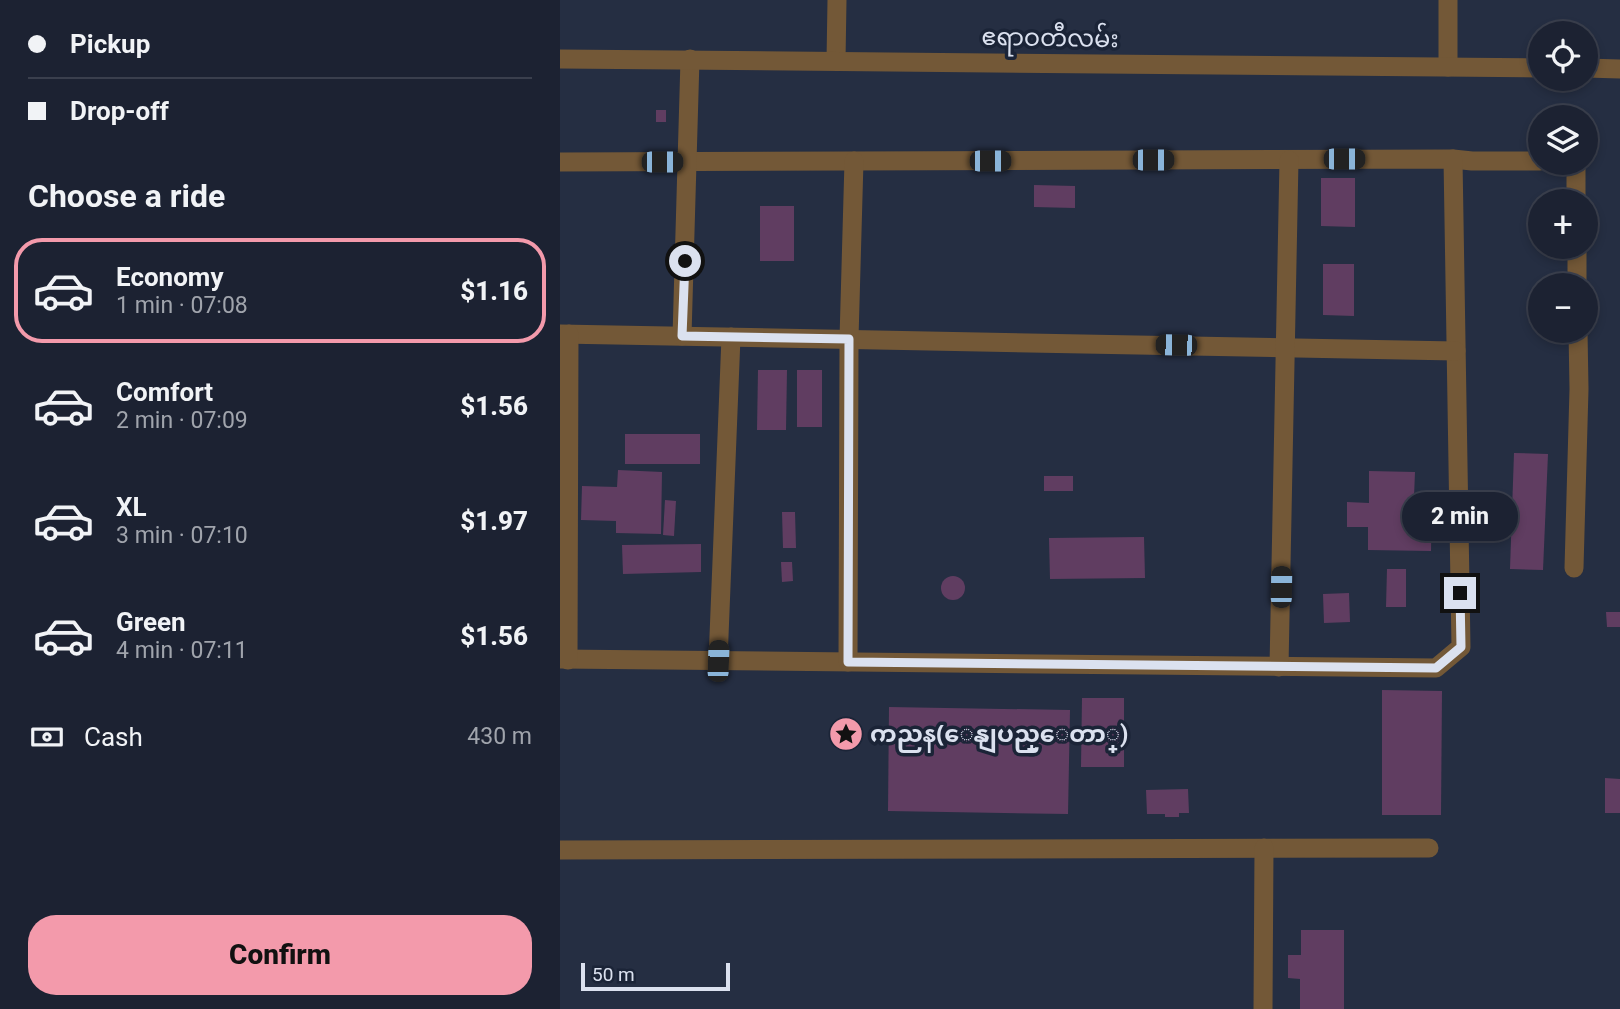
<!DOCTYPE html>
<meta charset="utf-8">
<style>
:root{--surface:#1c2232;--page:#252a3a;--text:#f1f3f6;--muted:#a0a4ac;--line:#3a3f4d;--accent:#f39aab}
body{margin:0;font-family:Roboto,"Noto Sans Myanmar",sans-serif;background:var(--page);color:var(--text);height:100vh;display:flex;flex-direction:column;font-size:26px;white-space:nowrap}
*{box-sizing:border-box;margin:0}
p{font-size:23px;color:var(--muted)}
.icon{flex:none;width:38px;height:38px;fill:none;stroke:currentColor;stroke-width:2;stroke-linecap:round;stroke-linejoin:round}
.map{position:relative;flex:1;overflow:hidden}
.panel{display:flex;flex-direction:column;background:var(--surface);width:560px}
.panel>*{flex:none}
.top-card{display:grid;align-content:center;height:154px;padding:0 28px;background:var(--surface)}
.fabs{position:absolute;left:968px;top:21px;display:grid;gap:14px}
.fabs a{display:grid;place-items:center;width:70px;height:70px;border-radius:50%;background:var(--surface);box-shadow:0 4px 10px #0003,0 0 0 2px var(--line);font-size:35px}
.scale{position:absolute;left:21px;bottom:18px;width:149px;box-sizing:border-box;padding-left:7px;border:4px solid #dbe1ef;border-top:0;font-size:19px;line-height:24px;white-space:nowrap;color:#dbe1ef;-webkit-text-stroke:5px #1b2437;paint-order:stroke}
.end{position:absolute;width:32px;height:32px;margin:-16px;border:9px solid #dbe1ef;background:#111;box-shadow:0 0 0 4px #111}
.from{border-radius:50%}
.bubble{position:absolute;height:49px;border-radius:24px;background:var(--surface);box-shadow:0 4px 10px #0003,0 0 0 2px var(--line);font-size:23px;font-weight:800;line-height:49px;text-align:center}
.car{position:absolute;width:21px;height:42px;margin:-21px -10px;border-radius:9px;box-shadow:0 0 5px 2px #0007;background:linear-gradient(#222 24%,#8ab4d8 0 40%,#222 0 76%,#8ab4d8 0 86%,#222 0)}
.top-card b{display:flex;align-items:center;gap:24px;height:66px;font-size:26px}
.top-card b+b{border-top:2px solid var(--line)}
.top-card i{width:18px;height:18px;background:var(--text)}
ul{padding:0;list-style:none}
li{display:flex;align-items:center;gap:21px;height:105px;margin:0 14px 10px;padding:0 14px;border:4px solid transparent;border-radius:28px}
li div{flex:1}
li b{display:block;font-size:26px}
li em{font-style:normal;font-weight:800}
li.current{border-color:var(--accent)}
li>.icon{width:63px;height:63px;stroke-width:1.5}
h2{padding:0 28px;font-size:32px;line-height:84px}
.pay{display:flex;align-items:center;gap:18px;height:77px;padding:0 28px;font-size:26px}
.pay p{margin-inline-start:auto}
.primary-button{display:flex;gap:14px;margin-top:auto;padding:14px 28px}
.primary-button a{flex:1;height:80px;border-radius:28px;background:var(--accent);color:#111;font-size:28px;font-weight:800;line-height:80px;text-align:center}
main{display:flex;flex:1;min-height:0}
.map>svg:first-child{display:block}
</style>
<main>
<section class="panel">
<div class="top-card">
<b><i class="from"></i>Pickup</b>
<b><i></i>Drop-off</b>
</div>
<h2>Choose a ride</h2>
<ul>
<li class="current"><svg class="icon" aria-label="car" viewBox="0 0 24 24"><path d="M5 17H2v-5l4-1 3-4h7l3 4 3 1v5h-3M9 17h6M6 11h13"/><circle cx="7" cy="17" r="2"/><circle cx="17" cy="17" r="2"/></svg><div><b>Economy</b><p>1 min · 07:08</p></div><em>$1.16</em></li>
<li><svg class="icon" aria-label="car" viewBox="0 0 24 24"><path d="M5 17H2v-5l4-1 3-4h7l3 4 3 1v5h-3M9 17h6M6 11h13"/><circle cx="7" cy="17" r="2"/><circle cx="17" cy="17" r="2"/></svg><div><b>Comfort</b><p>2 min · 07:09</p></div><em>$1.56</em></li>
<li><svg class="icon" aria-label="car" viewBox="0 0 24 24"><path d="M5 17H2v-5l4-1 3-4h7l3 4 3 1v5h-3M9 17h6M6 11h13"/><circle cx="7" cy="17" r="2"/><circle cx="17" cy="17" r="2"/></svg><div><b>XL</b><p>3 min · 07:10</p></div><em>$1.97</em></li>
<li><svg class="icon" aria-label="car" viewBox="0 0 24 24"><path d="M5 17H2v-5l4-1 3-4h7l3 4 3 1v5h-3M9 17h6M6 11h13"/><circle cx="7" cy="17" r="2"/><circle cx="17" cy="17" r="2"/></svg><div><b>Green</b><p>4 min · 07:11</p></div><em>$1.56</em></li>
</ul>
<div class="pay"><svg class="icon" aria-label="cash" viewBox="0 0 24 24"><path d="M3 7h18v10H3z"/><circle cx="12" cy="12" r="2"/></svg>Cash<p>430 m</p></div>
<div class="primary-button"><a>Confirm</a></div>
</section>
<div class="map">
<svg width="1060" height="1009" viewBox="0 0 1060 1009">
<rect width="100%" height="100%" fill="#252e42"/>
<g fill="#603d61">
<rect x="96" y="110" width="10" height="12"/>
<path d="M761,178H795V227L761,226Z"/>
<path d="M474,185L515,186V208L474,207Z"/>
<rect x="200" y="206" width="34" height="55"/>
<path d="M763,264H794V316L763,315Z"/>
<path d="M198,370H227L226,430H197Z"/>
<rect x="237" y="370" width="25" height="57"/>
<rect x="65" y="434" width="75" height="30"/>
<path d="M954,453L988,454L983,570L950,569Z"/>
<path d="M58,470L102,472L101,534L56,533V521L21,520L22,486L57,487Z"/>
<path d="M809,471L855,472L854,497L872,498L871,551L808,550V527H787V502L809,503Z"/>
<rect x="484" y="476" width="29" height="15"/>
<path d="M105,500L116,501L114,536L103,535Z"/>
<path d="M222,512H235L236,548H223Z"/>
<path d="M584,537L585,578L490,579L489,538Z"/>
<path d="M141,544V572L63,574L62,545Z"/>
<path d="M221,562H232L233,581L222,582Z"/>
<path d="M827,569H846V607H826Z"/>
<circle cx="393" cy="588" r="12"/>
<path d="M789,593L790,622L764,623L763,594Z"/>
<path d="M1046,612H1060V627H1047Z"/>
<path d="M822,690L882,691L881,815H822Z"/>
<path d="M522,698H564V767H521Z"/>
<path d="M329,707L510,710L508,814L328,811Z"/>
<path d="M1045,778L1060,779V813H1045Z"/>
<path d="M628,789L629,813H619V817H605V814H587L586,790Z"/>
<path d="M741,930H784V1009H740V979L728,978V955H741Z"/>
</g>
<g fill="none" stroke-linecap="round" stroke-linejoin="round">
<g stroke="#735837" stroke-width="19">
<path d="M276,61L277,0"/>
<path d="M888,67V0"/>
<path d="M893,159L912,161H980"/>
<path d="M0,162L893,159L901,647L876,668L0,659"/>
<path d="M1001,163L1016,167V201"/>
<path d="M1017,247V285"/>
<path d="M0,334L896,351"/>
<path d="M122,336L130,59"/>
<path d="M1014,568L1019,389L1018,331"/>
<path d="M8,660L9,334"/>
<path d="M158,661L171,337"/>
<path d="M288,662L289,339L294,161"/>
<path d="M719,667L729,160"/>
<path d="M0,850L869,848"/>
<path d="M703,1009L704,848"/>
</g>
<g stroke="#735837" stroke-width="19">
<path d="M0,59L980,68"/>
<path d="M1026,68L1060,69"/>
</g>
</g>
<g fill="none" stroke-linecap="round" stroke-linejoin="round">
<path stroke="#dbe1ef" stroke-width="9" d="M125,261L122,336L289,339L288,662L876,668L901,647L900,593"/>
</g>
<defs>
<g id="sight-disc" transform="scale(1.75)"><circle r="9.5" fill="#f39aab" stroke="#1b2437"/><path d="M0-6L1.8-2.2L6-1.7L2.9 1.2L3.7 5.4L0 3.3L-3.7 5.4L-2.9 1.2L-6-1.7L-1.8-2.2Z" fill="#111"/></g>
</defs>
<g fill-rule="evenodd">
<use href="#sight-disc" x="286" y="734"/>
</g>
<g text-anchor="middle" stroke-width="7" stroke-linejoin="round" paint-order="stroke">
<g font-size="24" fill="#dbe1ef" stroke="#1b2437">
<text transform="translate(490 38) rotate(1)" y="8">ဧရာဝတီလမ်း</text>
</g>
<g font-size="24" font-weight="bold" fill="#dbe1ef" stroke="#1b2437" text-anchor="start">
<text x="310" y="742">ကညန(ေနျပည္ေတာ္)</text>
</g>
</g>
</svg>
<div class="fabs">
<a><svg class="icon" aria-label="locate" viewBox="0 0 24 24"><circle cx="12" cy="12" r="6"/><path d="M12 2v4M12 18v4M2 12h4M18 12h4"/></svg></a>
<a><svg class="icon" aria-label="layers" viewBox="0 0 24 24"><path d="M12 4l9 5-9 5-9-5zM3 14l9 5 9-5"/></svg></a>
<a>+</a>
<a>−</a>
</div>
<div class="scale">50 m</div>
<i class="end from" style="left:125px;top:261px"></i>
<i class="end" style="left:900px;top:593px"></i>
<div class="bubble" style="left:842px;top:492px;width:116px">2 min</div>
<i class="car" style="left:784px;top:159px;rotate:90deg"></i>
<i class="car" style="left:593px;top:160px;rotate:90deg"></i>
<i class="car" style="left:430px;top:161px;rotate:90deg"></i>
<i class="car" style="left:102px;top:162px;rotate:90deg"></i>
<i class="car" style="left:616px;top:345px;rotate:271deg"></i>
<i class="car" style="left:721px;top:587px;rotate:1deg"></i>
<i class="car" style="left:158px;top:661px;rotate:2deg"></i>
</div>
</main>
